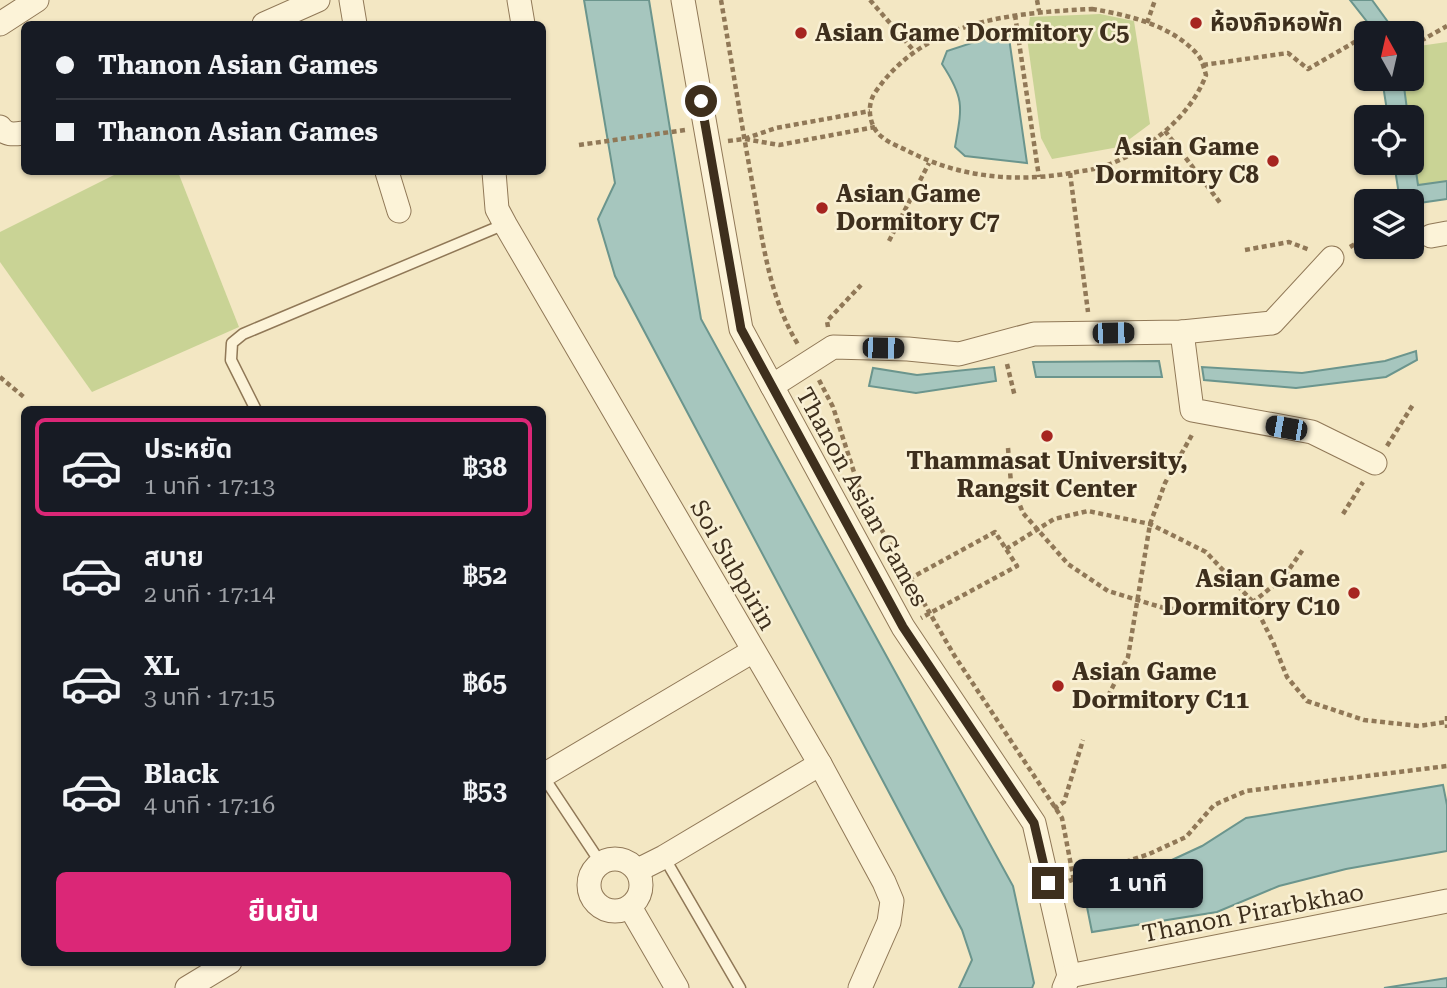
<!DOCTYPE html>
<html lang="th">
<meta charset="utf-8">
<style>
:root{--surface:#171b24;--page:#242831;--text:#f1f3f6;--muted:#9ea1a6;--line:#363941;--accent:#db2777}
body{margin:0;font-family:"Roboto Serif","Noto Sans Thai",serif;background:var(--page);color:var(--text);height:100vh;display:flex;flex-direction:column;font-size:26px;white-space:nowrap}
*{box-sizing:border-box;margin:0}
p{font-size:23px;color:var(--muted)}
.icon{flex:none;width:38px;height:38px;fill:none;stroke:currentColor;stroke-width:2;stroke-linecap:round;stroke-linejoin:round}
.map{position:relative;flex:1;overflow:hidden}
.drawer{position:absolute;left:21px;top:406px;width:525px;height:560px;display:flex;flex-direction:column;background:var(--surface);border-radius:10px;box-shadow:0 2px 5px #0004}
.drawer>*{flex:none}
.banner{position:absolute;left:21px;top:21px;width:525px;height:154px;border-radius:10px;box-shadow:0 2px 5px #0004;display:grid;align-content:center;height:154px;padding:0 35px;background:var(--surface)}
.needle{width:46px;rotate:352deg}
.controls{position:absolute;left:1354px;top:21px;display:grid;gap:14px}
.controls a{display:grid;place-items:center;width:70px;height:70px;border-radius:10px;background:var(--surface);box-shadow:0 2px 5px #0004;font-size:35px}
.end{position:absolute;width:32px;height:32px;margin:-16px;border:9px solid #3e2f1d;background:#fff;box-shadow:0 0 0 4px #fff}
.from{border-radius:50%}
.bubble{position:absolute;height:49px;border-radius:10px;background:var(--surface);box-shadow:0 2px 5px #0004;font-size:23px;font-weight:700;line-height:49px;text-align:center}
.car{position:absolute;width:21px;height:42px;margin:-21px -10px;border-radius:9px;box-shadow:0 0 5px 2px #0007;background:linear-gradient(#222 24%,#8ab4d8 0 40%,#222 0 76%,#8ab4d8 0 86%,#222 0)}
.banner b{display:flex;align-items:center;gap:24px;height:66px;font-size:26px}
.banner b+b{border-top:2px solid var(--line)}
.banner i{width:18px;height:18px;background:var(--text)}
ul{padding:12px 0 0;list-style:none}
li{display:flex;align-items:center;gap:21px;height:98px;margin:0 14px 10px;padding:0 21px;border:4px solid transparent;border-radius:10px}
li div{flex:1}
li b{display:block;font-size:26px}
li em{font-style:normal;font-weight:700}
li.on{border-color:var(--accent)}
li>.icon{width:63px;height:63px;stroke-width:1.5}
.button{display:flex;gap:14px;margin-top:auto;padding:14px 35px}
.button a{flex:1;height:80px;border-radius:10px;background:var(--accent);color:#fff;font-size:28px;font-weight:700;line-height:80px;text-align:center}
.map>svg:first-child{display:block}
</style>
<div class="map">
<svg width="1447" height="988" viewBox="0 0 1447 988">
<rect width="100%" height="100%" fill="#f3e7c3"/>
<g fill="#c9d395">
<path d="M1100,14L1134,21L1150,124L1119,147L1052,159L1041,138L1027,38L1030,17Z"/>
<path d="M1447,42V181L1418,185L1412,144V117H1408L1403,79H1412V47Z"/>
<path d="M120,172H178L239,327L92,392L0,262V232Z"/>
</g>
<g fill="#a6c6be" stroke="#6b958d" stroke-width="2">
<path d="M584,0H649L701,319L1013,886L1034,983L1032,988H959L972,960L962,930L615,276L598,219L615,183Z"/>
<path d="M1350,0H1372L1396,33H1376Z"/>
<path d="M1008,31L1027,163L965,156L955,147C962,107 965,99 942,64L947,51Z"/>
<path d="M1382,79H1403L1408,117H1388Z"/>
<path d="M1412,144L1418,185L1447,181V199L1412,204V201H1400L1394,163H1412Z"/>
<path d="M1416,351L1417,360L1386,377L1296,388L1204,380L1202,367L1302,373L1385,361Z"/>
<path d="M1159,361L1162,377H1036L1033,362Z"/>
<path d="M994,367L996,381L916,393L869,386L873,368L917,375Z"/>
<path d="M1443,785L1447,805V851L1346,869L1279,886L1217,912L1092,932L1083,887L1146,872L1202,846L1246,818Z"/>
<path d="M1447,978V988H1384Z"/>
</g>
<g fill="none" stroke-linecap="round" stroke-linejoin="round">
<g stroke="#907857" stroke-width="13">
<g id="service">
<path d="M256,410L231,360L232,343L243,334L505,224"/>
<path d="M543,776L600,862"/>
<path d="M664,857L740,988"/>
</g>
</g>
<g stroke="#907857" stroke-width="25">
<g id="minor">
<path d="M351,0L355,24"/>
<path d="M519,0L523,24"/>
<path d="M683,0L741,329L903,627L1034,823L1069,976L1064,988"/>
<path d="M0,24L37,0"/>
<path d="M264,24L318,0"/>
<path d="M0,127C6,136 15,134 24,133"/>
<path d="M387,172L399,211"/>
<path d="M494,172L497,209L505,224L820,764L884,882L892,901L889,922L860,988"/>
<path d="M1431,236L1447,233"/>
<path d="M1182,332L1192,410L1312,432L1375,463"/>
<path d="M772,386L833,347L908,349L959,354L1034,334L1182,332L1272,323L1332,258"/>
<path d="M542,776L753,651"/>
<circle cx="615" cy="885" r="26"/>
<path d="M638,870L664,857L820,764"/>
<path d="M630,907L677,988"/>
<path d="M1069,976L1447,901"/>
<path d="M187,988L230,962"/>
</g>
</g>
<g stroke="#907857" stroke-width="4.5" stroke-dasharray="5 3.5" stroke-linecap="butt">
<path d="M721,0C732,64 742,128 754,192C763,244 770,300 799,346"/>
<path d="M870,0L914,51"/>
<path d="M1037,0L1039,11"/>
<path d="M1092,9C1128,15 1172,25 1198,55C1202,60 1204,68 1206,75C1190,118 1146,152 1102,167C1092,170 1081,171 1071,173C1014,183 957,177 906,150C898,146 889,143 882,137C870,128 866,108 874,94C923,20 1011,13 1092,9Z"/>
<path d="M1015,15L1039,177"/>
<path d="M1147,23L1155,0"/>
<path d="M1412,41L1424,39L1447,26"/>
<path d="M1203,65L1288,53L1308,69L1365,36"/>
<path d="M1165,131L1221,204"/>
<path d="M745,139L779,145L875,127"/>
<path d="M728,141L744,139L776,128L870,111"/>
<path d="M579,145L685,130"/>
<path d="M1070,173L1088,312"/>
<path d="M889,241L929,163"/>
<path d="M1350,247L1367,237"/>
<path d="M1245,250L1289,242L1310,250"/>
<path d="M828,327L827,321L861,285"/>
<path d="M1007,364L1015,397"/>
<path d="M0,377L25,398"/>
<path d="M819,380L833,407L861,494L954,655L1062,818L1074,881"/>
<path d="M1387,446L1414,403"/>
<path d="M1008,448L1011,483L1023,513L1068,564L1108,591L1164,608L1204,612L1253,602L1283,578L1304,548"/>
<path d="M1343,514L1363,482"/>
<path d="M1006,549L1054,519L1088,511L1150,524L1206,552L1253,602L1273,642L1287,677L1307,701L1364,720L1419,726L1446,722"/>
<path d="M909,579L995,532L1017,566L921,618"/>
<path d="M1108,696L1128,657L1150,524L1165,483L1193,433"/>
<path d="M1447,716V728"/>
<path d="M1054,809L1064,802L1083,740"/>
<path d="M1069,881L1149,854L1186,837L1214,805L1246,791L1447,766"/>
</g>
<use href="#service" stroke="#fcf3d8" stroke-width="10"/>
<use href="#minor" stroke="#fcf3d8" stroke-width="23"/>
</g>
<g fill="none" stroke-linecap="round" stroke-linejoin="round">
<path stroke="#3e2f1d" stroke-width="9" d="M701,101L741,329L903,627L1034,823L1048,883"/>
</g>
<g fill="#a62520" stroke="#f9f0d4" stroke-width="2.5">
<circle cx="1196" cy="23" r="7"/>
<circle cx="801" cy="33" r="7"/>
<circle cx="1273" cy="161" r="7"/>
<circle cx="822" cy="208" r="7"/>
<circle cx="1047" cy="436" r="7"/>
<circle cx="1354" cy="593" r="7"/>
<circle cx="1058" cy="686" r="7"/>
</g>
<g text-anchor="middle" stroke-width="5" stroke-linejoin="round" paint-order="stroke">
<g font-size="24" font-weight="bold" fill="#3e2f1d" stroke="#f9f0d4" text-anchor="start">
<text x="1210" y="31">ห้องกิจหอพัก</text>
<text x="815" y="41">Asian Game Dormitory C5</text>
<text x="1259" y="155" text-anchor="end">Asian Game<tspan x="1259" dy="28">Dormitory C8</tspan></text>
<text x="836" y="202">Asian Game<tspan x="836" dy="28">Dormitory C7</tspan></text>
<text x="1047" y="469" text-anchor="middle">Thammasat University,<tspan x="1047" dy="28">Rangsit Center</tspan></text>
<text x="1340" y="587" text-anchor="end">Asian Game<tspan x="1340" dy="28">Dormitory C10</tspan></text>
<text x="1072" y="680">Asian Game<tspan x="1072" dy="28">Dormitory C11</tspan></text>
</g>
<g font-size="24" fill="#3e2f1d" stroke="#f9f0d4">
<text transform="translate(862 497) rotate(61)" y="8">Thanon Asian Games</text>
<text transform="translate(733 565) rotate(60)" y="8">Soi Subpirin</text>
<text transform="translate(1253 913) rotate(-11)" y="8">Thanon Pirarbkhao</text>
</g>
</g>
</svg>
<div class="controls">
<a><svg class="needle" viewBox="-14 -14 28 28"><path d="M0-13l5 13h-10z" fill="#e53935"/><path d="M0 13l5-13h-10z" fill="#9ea1a6"/></svg></a>
<a><svg class="icon" aria-label="locate" viewBox="0 0 24 24"><circle cx="12" cy="12" r="6"/><path d="M12 2v4M12 18v4M2 12h4M18 12h4"/></svg></a>
<a><svg class="icon" aria-label="layers" viewBox="0 0 24 24"><path d="M12 4l9 5-9 5-9-5zM3 14l9 5 9-5"/></svg></a>
</div>
<i class="end from" style="left:701px;top:101px"></i>
<i class="end" style="left:1048px;top:883px"></i>
<div class="bubble" style="left:1073px;top:859px;width:130px">1 นาที</div>
<i class="car" style="left:1113px;top:333px;rotate:89deg"></i>
<i class="car" style="left:883px;top:348px;rotate:91deg"></i>
<i class="car" style="left:1286px;top:428px;rotate:280deg"></i>
<div class="banner">
<b><i class="from"></i>Thanon Asian Games</b>
<b><i></i>Thanon Asian Games</b>
</div>
<section class="drawer">
<ul>
<li class="on"><svg class="icon" aria-label="car" viewBox="0 0 24 24"><path d="M5 17H2v-5l4-1 3-4h7l3 4 3 1v5h-3M9 17h6M6 11h13"/><circle cx="7" cy="17" r="2"/><circle cx="17" cy="17" r="2"/></svg><div><b>ประหยัด</b><p>1 นาที · 17:13</p></div><em>฿38</em></li>
<li><svg class="icon" aria-label="car" viewBox="0 0 24 24"><path d="M5 17H2v-5l4-1 3-4h7l3 4 3 1v5h-3M9 17h6M6 11h13"/><circle cx="7" cy="17" r="2"/><circle cx="17" cy="17" r="2"/></svg><div><b>สบาย</b><p>2 นาที · 17:14</p></div><em>฿52</em></li>
<li><svg class="icon" aria-label="car" viewBox="0 0 24 24"><path d="M5 17H2v-5l4-1 3-4h7l3 4 3 1v5h-3M9 17h6M6 11h13"/><circle cx="7" cy="17" r="2"/><circle cx="17" cy="17" r="2"/></svg><div><b>XL</b><p>3 นาที · 17:15</p></div><em>฿65</em></li>
<li><svg class="icon" aria-label="car" viewBox="0 0 24 24"><path d="M5 17H2v-5l4-1 3-4h7l3 4 3 1v5h-3M9 17h6M6 11h13"/><circle cx="7" cy="17" r="2"/><circle cx="17" cy="17" r="2"/></svg><div><b>Black</b><p>4 นาที · 17:16</p></div><em>฿53</em></li>
</ul>
<div class="button"><a>ยืนยัน</a></div>
</section>
</div>
